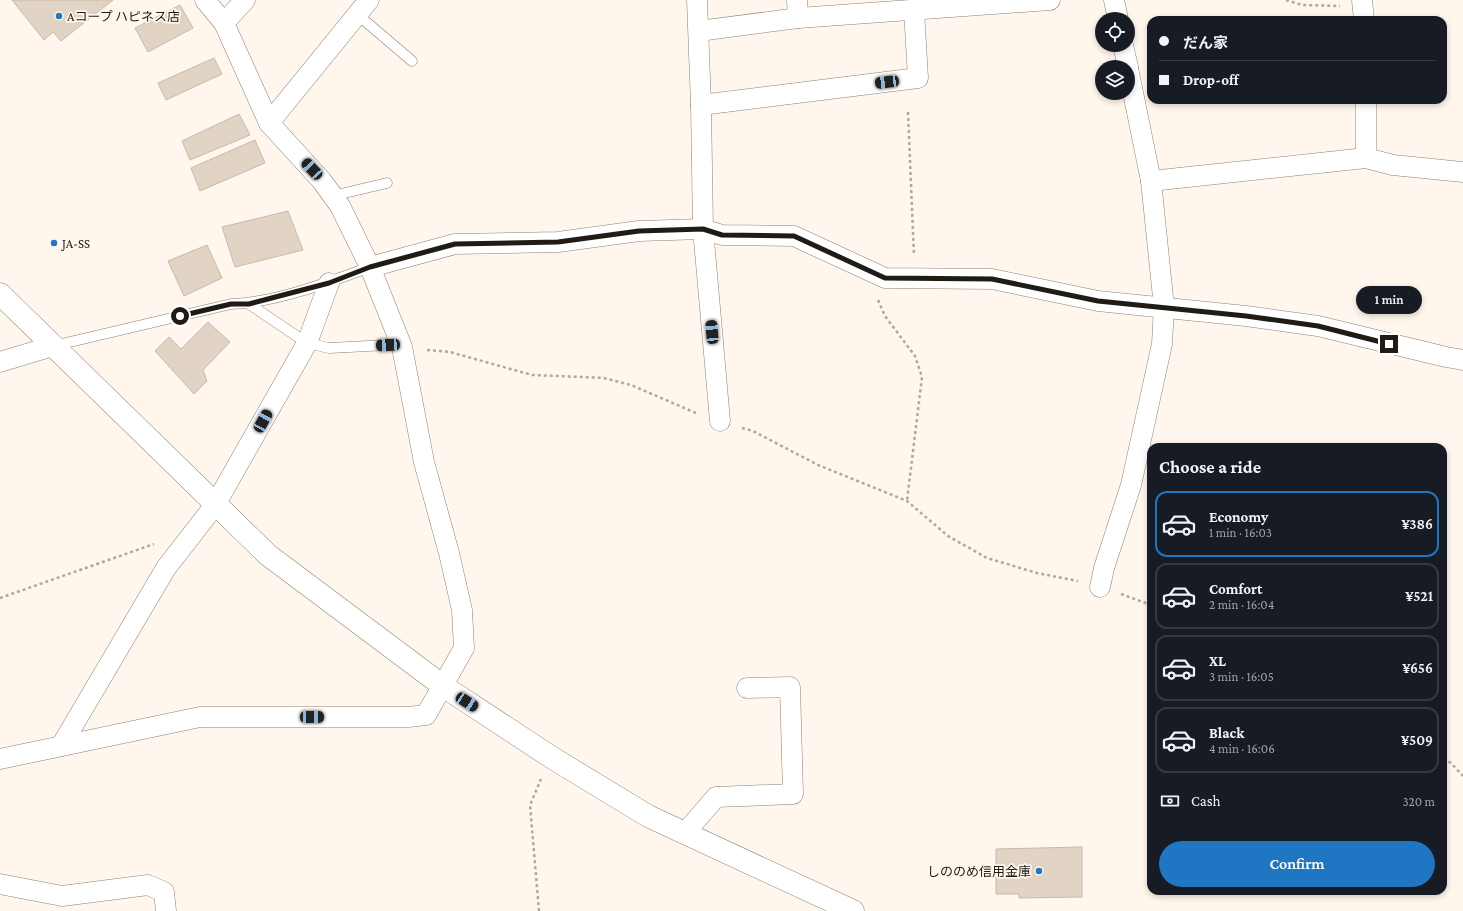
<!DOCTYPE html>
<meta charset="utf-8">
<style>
:root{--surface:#171b24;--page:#20242c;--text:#f1f3f6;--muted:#9ea1a6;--line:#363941;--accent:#1f77c4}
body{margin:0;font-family:"Crimson Pro","Noto Sans JP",serif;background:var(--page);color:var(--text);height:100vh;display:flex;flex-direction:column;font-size:15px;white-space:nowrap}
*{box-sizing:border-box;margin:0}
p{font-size:13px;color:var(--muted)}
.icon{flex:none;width:22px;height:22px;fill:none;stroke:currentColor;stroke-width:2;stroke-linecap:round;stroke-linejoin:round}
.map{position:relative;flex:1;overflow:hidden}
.panel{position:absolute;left:1147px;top:443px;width:300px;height:452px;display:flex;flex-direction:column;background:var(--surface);border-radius:12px;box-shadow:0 2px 6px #0003}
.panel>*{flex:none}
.top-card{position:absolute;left:1147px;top:16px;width:300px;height:88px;border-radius:12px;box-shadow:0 2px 6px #0003;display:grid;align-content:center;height:88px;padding:0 12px;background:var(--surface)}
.controls{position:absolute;left:1095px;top:12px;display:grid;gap:8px}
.controls a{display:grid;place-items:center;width:40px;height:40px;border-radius:50%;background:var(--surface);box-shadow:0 2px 6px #0003;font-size:20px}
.end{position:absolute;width:18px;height:18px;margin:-9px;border:5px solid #201b15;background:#fff;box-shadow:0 0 0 2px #fff}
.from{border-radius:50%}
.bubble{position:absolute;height:28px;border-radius:14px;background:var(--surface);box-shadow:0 2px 6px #0003;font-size:13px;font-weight:600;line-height:28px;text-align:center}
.car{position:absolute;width:12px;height:24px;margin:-12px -6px;border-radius:5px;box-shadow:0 0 3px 1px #0007;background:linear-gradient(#222 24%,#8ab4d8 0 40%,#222 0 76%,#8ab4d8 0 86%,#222 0)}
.top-card b{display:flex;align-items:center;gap:14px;height:38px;font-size:15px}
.top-card b+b{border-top:1px solid var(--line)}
.top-card i{width:10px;height:10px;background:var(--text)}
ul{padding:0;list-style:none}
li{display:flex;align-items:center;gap:12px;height:66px;margin:0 8px 6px;padding:0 4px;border:2px solid var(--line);border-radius:12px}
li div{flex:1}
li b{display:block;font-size:15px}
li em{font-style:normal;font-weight:600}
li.selected{border-color:var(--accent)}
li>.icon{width:36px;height:36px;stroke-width:1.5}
h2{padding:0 12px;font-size:18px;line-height:48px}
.pay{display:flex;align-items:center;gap:10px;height:44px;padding:0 12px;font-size:15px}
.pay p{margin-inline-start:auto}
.action{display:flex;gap:8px;margin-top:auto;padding:8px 12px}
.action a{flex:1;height:46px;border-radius:24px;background:var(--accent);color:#fff;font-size:16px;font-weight:600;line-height:46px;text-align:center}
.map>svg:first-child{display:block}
</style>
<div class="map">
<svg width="1463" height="911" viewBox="0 0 1463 911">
<rect width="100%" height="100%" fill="#fff6ed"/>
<g fill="#e2d4c5" stroke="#c8baab">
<path d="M12,0H113L61,41L53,32L44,40Z"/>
<path d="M180,5L193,28L148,52L135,28Z"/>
<path d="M214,58L222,74L166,100L158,83Z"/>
<path d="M239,114L250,135L190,160L182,141Z"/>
<path d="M255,140L265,163L200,191L191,168Z"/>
<path d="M288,211L303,250L235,267L222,227Z"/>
<path d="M207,245L222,278L184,296L168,261Z"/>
<path d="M208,322L230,342L203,370L207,381L194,394L155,351L169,337L181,349Z"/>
<path d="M1082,847V897L1019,898V894H996V849Z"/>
</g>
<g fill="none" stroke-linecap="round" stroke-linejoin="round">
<g stroke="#8d8071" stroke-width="11">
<g id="lane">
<path d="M358,15L412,61"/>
<path d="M332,196L387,183"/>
<path d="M249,304L307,343L329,348L388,345L402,347"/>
<path d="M53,346L231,304C274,303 330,282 370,267"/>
</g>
</g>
<g stroke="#8d8071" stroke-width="21">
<g id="street">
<path d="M697,0L701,105L703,229L720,421"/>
<path d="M797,0L798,18"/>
<path d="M1114,0L1118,19"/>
<path d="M1362,0L1364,20"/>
<path d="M224,23L245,0"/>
<path d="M699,31L798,18L1050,0"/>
<path d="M1123,45L1128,67"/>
<path d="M1128,68L1151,181L1366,158"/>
<path d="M1366,100V158L1393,165L1463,172"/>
<path d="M701,105L918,78L914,10"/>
<path d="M269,123L369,0"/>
<path d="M370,267L455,244L558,242L639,231L703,229L722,235L794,236L885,278L992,279L1098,301L1246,316L1318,326L1446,357L1463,360"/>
<path d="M0,362L53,346"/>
<path d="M1100,587L1104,568L1131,485L1162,344L1164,307L1151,181"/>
<path d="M61,746L166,568L215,505L307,343L329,283"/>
<path d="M0,759L200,717H408L426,715L464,648L462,610L449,553L424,462L402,347L370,267L340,206L322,181L269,123L224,23L205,0"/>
<path d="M685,833L716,797L793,794L790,687L747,688"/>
<path d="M0,884L62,896L148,885L164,892L166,911"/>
</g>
</g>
<g stroke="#8d8071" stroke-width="23">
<path id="secondary" d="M0,294L268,555L443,686L551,757L648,816L853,911"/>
</g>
<g stroke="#b0a8a0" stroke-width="2.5" stroke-dasharray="3 3" stroke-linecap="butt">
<path d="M1286,0L1302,5L1340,6"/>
<path d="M908,112L914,256"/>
<path d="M878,300L885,316L915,356L922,377L907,501"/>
<path d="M427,350L450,352L532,375L604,378L631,385L696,413"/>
<path d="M742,428L753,431L818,465L907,501L948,536L987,558L1037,573L1078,581"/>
<path d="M1121,594L1151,605"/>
<path d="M0,598L154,544"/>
<path d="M1443,759L1451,763L1463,776"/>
<path d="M539,911L530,805L541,779"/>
</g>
<use href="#lane" stroke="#fff" stroke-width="10"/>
<use href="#street" stroke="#fff" stroke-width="20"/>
<use href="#secondary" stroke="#fff" stroke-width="22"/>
</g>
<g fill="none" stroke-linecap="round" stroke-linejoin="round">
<path stroke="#201b15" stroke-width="5" d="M180,316L231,304H249L329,283L370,267L455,244L558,242L639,231L703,229L722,235L794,236L885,278L992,279L1098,301L1246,316L1318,326L1389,344"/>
</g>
<g fill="#1f77c4" stroke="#fff6ed" stroke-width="1.5">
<circle cx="59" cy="16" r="4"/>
<circle cx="54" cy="243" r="4"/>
<circle cx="1039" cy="871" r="4"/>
</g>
<g text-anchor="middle" stroke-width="3.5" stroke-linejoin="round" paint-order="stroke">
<g font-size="13" fill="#201b15" stroke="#fff6ed" text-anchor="start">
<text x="67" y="21">Aコープ ハピネス店</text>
<text x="62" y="248">JA-SS</text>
<text x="1031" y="876" text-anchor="end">しののめ信用金庫</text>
</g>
</g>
</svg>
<div class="controls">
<a><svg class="icon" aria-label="locate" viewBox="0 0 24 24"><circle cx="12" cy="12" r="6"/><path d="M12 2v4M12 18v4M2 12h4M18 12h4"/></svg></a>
<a><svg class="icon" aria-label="layers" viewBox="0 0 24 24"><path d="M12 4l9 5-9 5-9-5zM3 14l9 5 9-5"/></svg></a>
</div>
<i class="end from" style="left:180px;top:316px"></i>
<i class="end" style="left:1389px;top:344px"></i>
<div class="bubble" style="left:1356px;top:286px;width:66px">1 min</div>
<i class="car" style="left:887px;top:82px;rotate:263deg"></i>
<i class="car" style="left:312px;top:169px;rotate:317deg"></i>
<i class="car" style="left:712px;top:332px;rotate:355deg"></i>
<i class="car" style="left:388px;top:345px;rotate:267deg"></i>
<i class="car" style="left:263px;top:421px;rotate:29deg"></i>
<i class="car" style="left:467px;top:702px;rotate:123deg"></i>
<i class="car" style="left:312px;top:717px;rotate:90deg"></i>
<div class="top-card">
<b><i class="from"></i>だん家</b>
<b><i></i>Drop-off</b>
</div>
<section class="panel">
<h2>Choose a ride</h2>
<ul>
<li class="selected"><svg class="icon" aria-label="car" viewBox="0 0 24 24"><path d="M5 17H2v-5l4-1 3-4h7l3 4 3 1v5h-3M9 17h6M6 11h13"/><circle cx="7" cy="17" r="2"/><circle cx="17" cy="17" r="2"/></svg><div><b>Economy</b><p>1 min · 16:03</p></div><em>¥386</em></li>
<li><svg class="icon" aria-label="car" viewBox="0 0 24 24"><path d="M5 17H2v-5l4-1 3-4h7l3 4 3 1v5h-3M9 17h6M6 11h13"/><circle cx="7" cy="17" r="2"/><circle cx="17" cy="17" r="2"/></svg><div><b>Comfort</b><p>2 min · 16:04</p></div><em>¥521</em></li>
<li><svg class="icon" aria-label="car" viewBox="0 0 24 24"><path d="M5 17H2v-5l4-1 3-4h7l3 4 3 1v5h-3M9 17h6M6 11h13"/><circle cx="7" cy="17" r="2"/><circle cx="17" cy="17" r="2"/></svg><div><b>XL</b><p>3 min · 16:05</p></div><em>¥656</em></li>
<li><svg class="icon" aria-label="car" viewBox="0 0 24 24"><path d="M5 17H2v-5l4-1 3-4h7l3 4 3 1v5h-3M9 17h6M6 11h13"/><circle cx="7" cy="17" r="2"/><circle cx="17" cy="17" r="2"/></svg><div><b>Black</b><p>4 min · 16:06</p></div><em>¥509</em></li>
</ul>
<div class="pay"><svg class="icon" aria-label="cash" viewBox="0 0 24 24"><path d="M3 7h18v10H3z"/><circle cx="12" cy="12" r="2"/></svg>Cash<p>320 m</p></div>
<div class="action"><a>Confirm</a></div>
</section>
</div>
